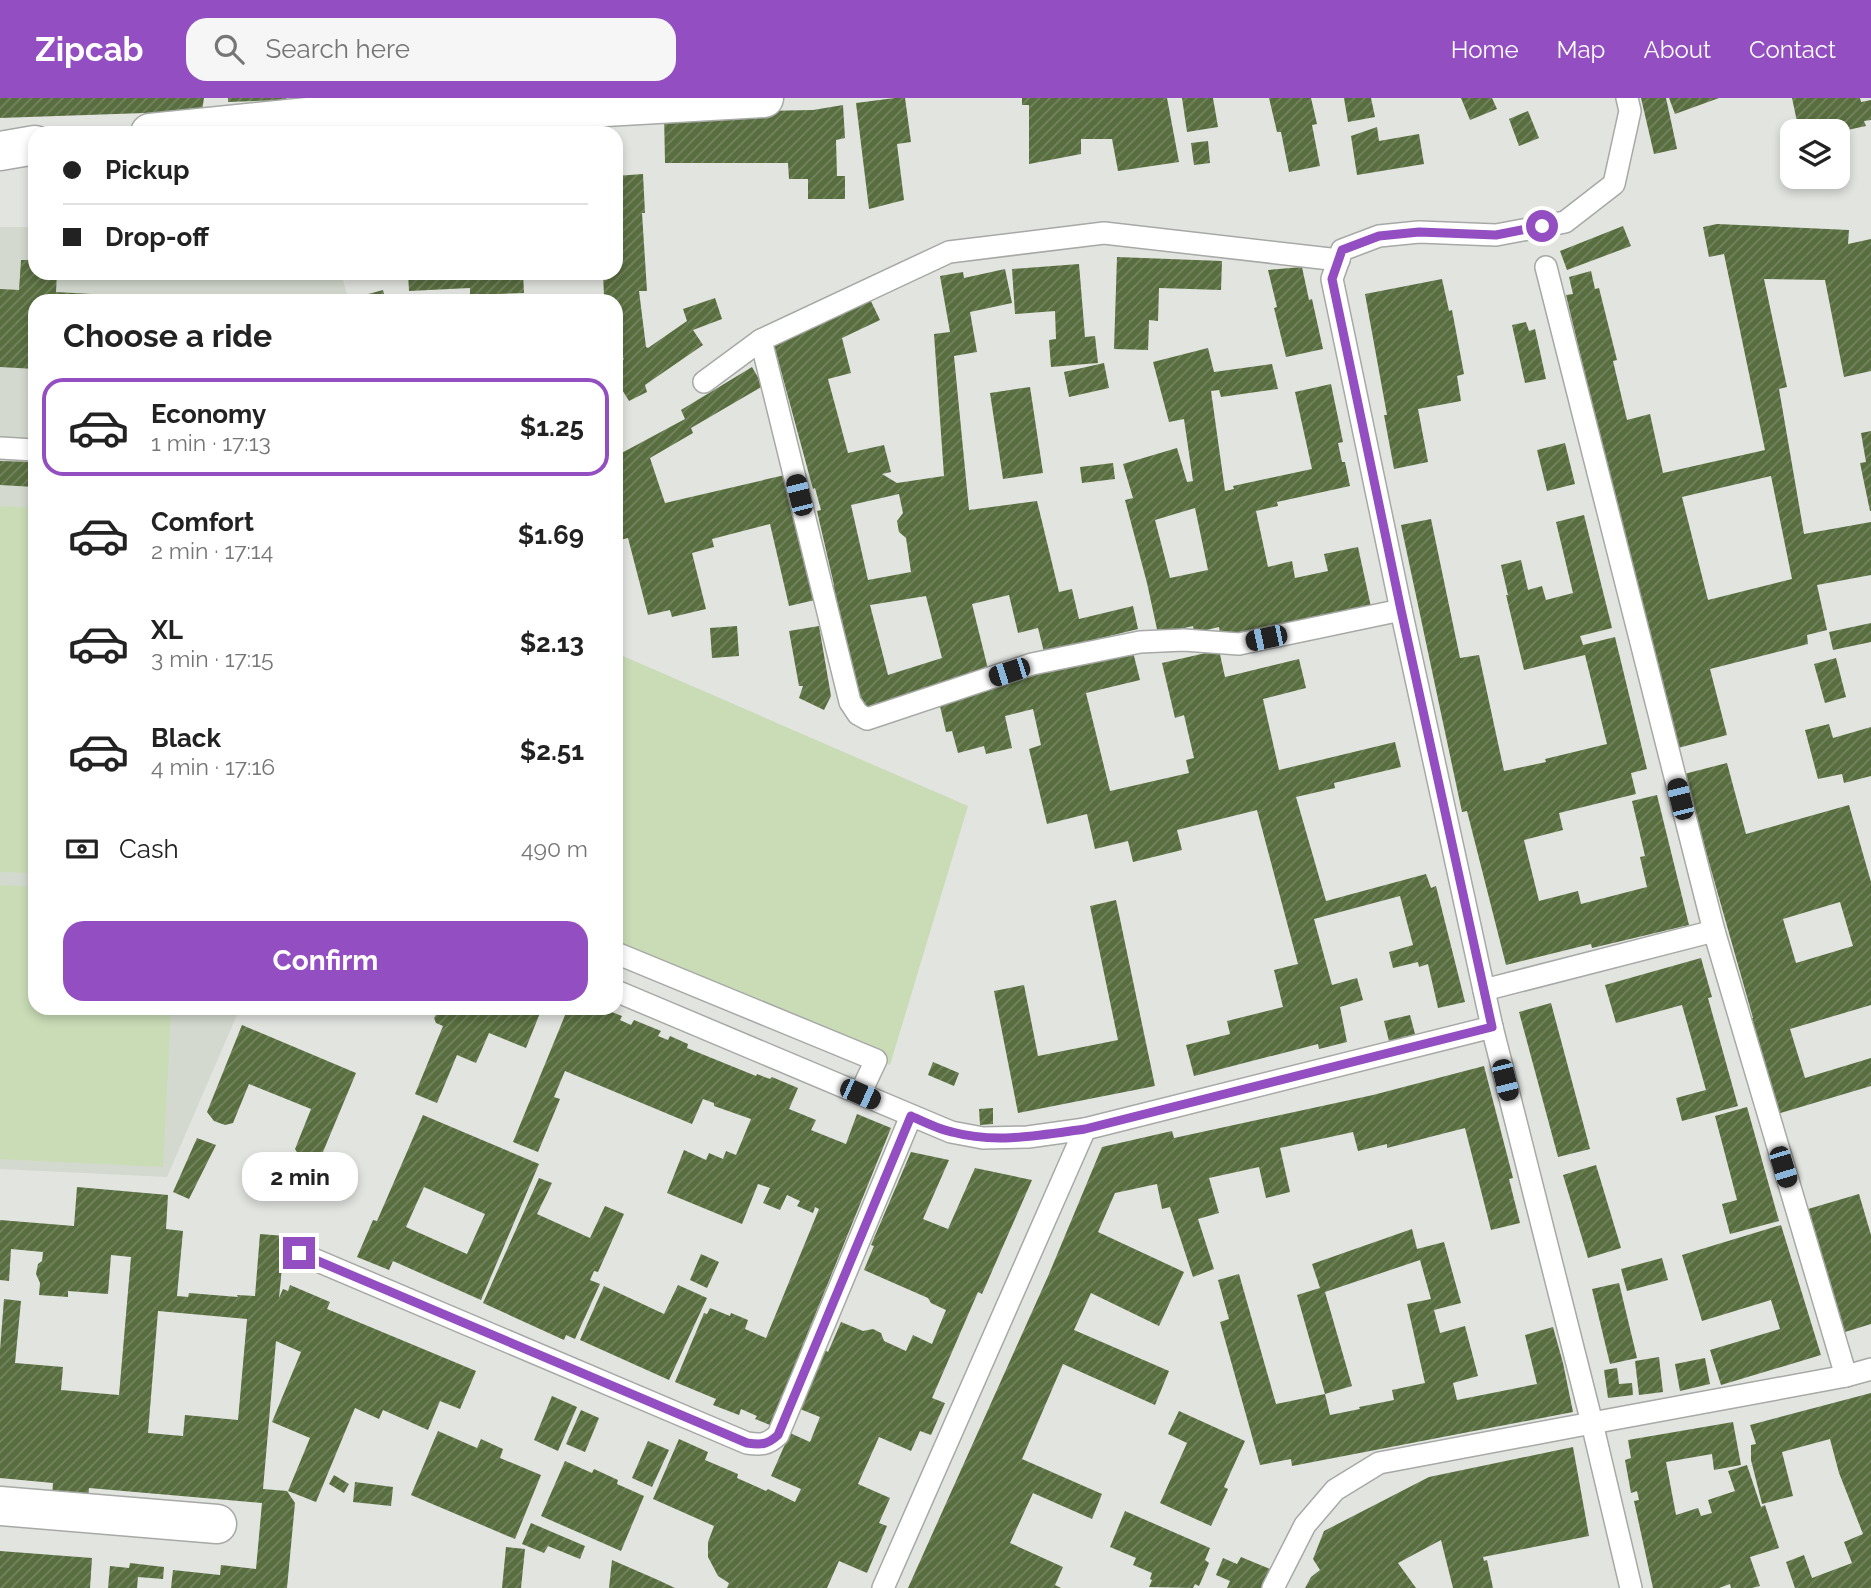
<!DOCTYPE html>
<meta charset="utf-8">
<style>
:root{--surface:#fff;--page:#f6f6f6;--text:#222;--muted:#767676;--line:#e0e0e0;--accent:#934ec2}
body{margin:0;font-family:Raleway,sans-serif;background:var(--page);color:var(--text);height:100vh;display:flex;flex-direction:column;font-size:26px;white-space:nowrap}
*{box-sizing:border-box;margin:0}
p{font-size:23px;color:var(--muted)}
.icon{flex:none;width:38px;height:38px;fill:none;stroke:currentColor;stroke-width:2;stroke-linecap:round;stroke-linejoin:round}
.map{position:relative;flex:1;overflow:hidden}
.details{position:absolute;left:28px;top:196px;width:595px;height:721px;display:flex;flex-direction:column;background:var(--surface);border-radius:21px;box-shadow:0 4px 10px #0003}
.details>*{flex:none}
.banner{position:absolute;left:28px;top:28px;width:595px;height:154px;border-radius:21px;box-shadow:0 4px 10px #0003;display:grid;align-content:center;height:154px;padding:0 35px;background:var(--surface)}
.controls{position:absolute;left:1780px;top:21px;display:grid;gap:14px}
.controls a{display:grid;place-items:center;width:70px;height:70px;border-radius:14px;background:var(--surface);box-shadow:0 4px 10px #0003;font-size:35px}
.end{position:absolute;width:32px;height:32px;margin:-16px;border:9px solid #934ec2;background:#fff;box-shadow:0 0 0 4px #fff}
.from{border-radius:50%}
.bubble{position:absolute;height:49px;border-radius:21px;background:var(--surface);box-shadow:0 4px 10px #0003;font-size:23px;font-weight:700;line-height:49px;text-align:center}
.car{position:absolute;width:21px;height:42px;margin:-21px -10px;border-radius:9px;box-shadow:0 0 5px 2px #0007;background:linear-gradient(#222 24%,#8ab4d8 0 40%,#222 0 76%,#8ab4d8 0 86%,#222 0)}
.banner b{display:flex;align-items:center;gap:24px;height:66px;font-size:26px}
.banner b+b{border-top:2px solid var(--line)}
.banner i{width:18px;height:18px;background:var(--text)}
ul{padding:0;list-style:none}
li{display:flex;align-items:center;gap:21px;height:98px;margin:0 14px 10px;padding:0 21px;border:4px solid transparent;border-radius:21px}
li div{flex:1}
li b{display:block;font-size:26px}
li em{font-style:normal;font-weight:700}
li.on{border-color:var(--accent)}
li>.icon{width:63px;height:63px;stroke-width:1.5}
h2{padding:0 35px;font-size:32px;line-height:84px}
.pay{display:flex;align-items:center;gap:18px;height:77px;padding:0 35px;font-size:26px}
.pay p{margin-inline-start:auto}
.action{display:flex;gap:14px;margin-top:auto;padding:14px 35px}
.action a{flex:1;height:80px;border-radius:21px;background:var(--accent);color:#fff;font-size:28px;font-weight:700;line-height:80px;text-align:center}
header{display:flex;align-items:center;gap:42px;box-sizing:border-box;height:98px;padding:0 35px;background:var(--accent);color:#fff}
header strong{font-size:33px}
nav{display:flex;gap:38px;margin-inline-start:auto;font-size:24px}
.search{width:490px;height:63px;background:var(--page);display:flex;align-items:center;gap:18px;box-sizing:border-box;padding:0 24px;border-radius:21px;color:var(--muted);font-size:26px}
.map>svg:first-child{display:block}
</style>
<header>
<strong>Zipcab</strong>
<div class="search"><svg class="icon" aria-label="search" viewBox="0 0 24 24"><circle cx="10" cy="10" r="6"/><path d="M15 15l6 6"/></svg>Search here</div>
<nav><a>Home</a><a>Map</a><a>About</a><a>Contact</a></nav>
</header>
<div class="map">
<svg width="1871" height="1490" viewBox="0 0 1871 1490">
<defs>
<pattern id="building-hatch" width="6" height="6" patternUnits="userSpaceOnUse" patternTransform="scale(1.75)"><rect width="6" height="6" fill="#586e3e"/><path d="M-1 1l2-2M0 6l6-6M5 7l2-2" fill="none" stroke="#758463"/></pattern>
</defs>
<rect width="100%" height="100%" fill="#e2e4e0"/>
<path fill="#d3d9ce" d="M0,129H35V175H341L349,203H35V910H240L167,1079L0,1071Z"/>
<g fill="#c9dcb6">
<path d="M0,408L35,410V775L0,774Z"/>
<path d="M616,555L968,708L890,967L616,849Z"/>
<path d="M0,787L35,789V910H171L163,1069L0,1061Z"/>
</g>
<g fill="url(#building-hatch)" fill-rule="evenodd">
<path d="M0,0H204L202,13L0,20Z"/>
<path d="M228,0H286L287,2L228,4Z"/>
<path d="M895,0H905L911,44L897,46L904,102L869,111L856,5Z"/>
<path d="M1022,0H1167L1179,64L1118,73L1112,41H1081V56L1029,66V7H1022Z"/>
<path d="M1182,0H1213L1218,29L1187,34Z"/>
<path d="M1269,0H1311L1317,26L1312,27L1320,68L1289,74L1281,34H1277Z"/>
<path d="M1344,0H1371L1375,19L1348,24Z"/>
<path d="M1461,0H1492L1497,11L1470,22Z"/>
<path d="M1641,0H1666L1677,51L1654,56Z"/>
<path d="M1669,0H1719L1675,16Z"/>
<path d="M1792,0H1860L1861,4L1871,2V22L1864,23L1866,28L1838,34L1799,33Z"/>
<path d="M843,7L845,40L836,42L837,78H845V101H808V81H789L788,65H665L664,15L813,12Z"/>
<path d="M1528,13L1539,40L1519,48L1509,21Z"/>
<path d="M549,28V35H428V32Z"/>
<path d="M1377,29L1379,43L1419,36L1424,66L1357,77L1351,38Z"/>
<rect x="565" y="30" width="30" height="5"/>
<path d="M1208,43L1210,65L1194,67L1191,45Z"/>
<path d="M643,76L645,115H642L647,193H639L646,249L648,250L687,223L683,211L715,200L722,221L693,232L703,247L645,287L647,294L629,303L616,282V266L624,261L619,254L616,255V203H608L607,198H604L603,175H616V78Z"/>
<path d="M1717,126L1849,132L1848,146L1871,141V273L1844,279L1825,182L1764,181L1787,289L1779,291L1804,436L1871,424V477L1817,487L1827,532L1807,537L1808,546L1710,571L1727,637L1678,650L1618,415L1566,197L1573,196L1569,179L1591,173L1595,191L1599,190L1617,262L1613,263L1627,322L1650,316L1663,375L1765,352L1724,156L1709,159L1703,129ZM1771,378L1792,481L1708,502L1682,399Z"/>
<path d="M1623,128L1631,148L1567,172L1560,153Z"/>
<path d="M1117,159L1222,163L1221,192L1159,190L1158,223L1149,222L1148,252L1114,251Z"/>
<path d="M21,162H35V175H57L56,194L145,199V203H35V271L0,269V191L19,192Z"/>
<path d="M1079,166L1085,239L1095,238L1098,265L1051,269L1049,242L1056,241L1055,213L1015,216L1012,171Z"/>
<path d="M1302,169L1309,202L1312,201L1323,251L1286,259L1274,210L1277,209L1268,172Z"/>
<path d="M1005,171L1012,205L970,214L977,254L954,258L969,412L1037,403L1059,494L1072,491L1079,521L1133,508L1138,531L1044,554L1038,530L1018,535L1009,497L972,506L988,571L862,612L831,488L834,487L817,413L821,412L815,390L813,391L774,247L814,229L828,218L868,197L880,222L842,240L851,275L828,281L848,355L884,347L891,374L882,376L897,385L944,378L934,236L950,234L940,178L963,174L964,180ZM899,396L903,415L897,423L899,434L906,440L911,474L868,482L851,407ZM926,498L942,560L888,577L870,507Z"/>
<path d="M408,175H523L524,195L470,197V190L409,193Z"/>
<path d="M1442,181L1449,213L1452,212L1464,276L1457,278L1461,303L1418,311L1428,364L1394,371L1384,317H1387L1365,196Z"/>
<path d="M383,192L386,203H347L346,202Z"/>
<path d="M1526,224L1529,233L1535,231L1546,281L1525,285L1512,227Z"/>
<path d="M1208,250L1214,274L1272,266L1278,291L1221,299L1219,292L1211,293L1225,393L1234,391L1233,388L1312,371L1295,294L1331,286L1343,344L1338,345L1342,364H1345L1350,388L1277,404L1278,408L1256,413L1268,469L1292,463L1295,480L1328,473L1324,456L1358,449L1371,509L1221,541L1219,529L1194,535L1193,528L1158,536L1147,485L1125,402L1133,400L1123,366L1177,350L1187,384L1193,383L1184,321L1169,324L1153,264ZM1195,410L1208,472L1170,480L1155,422Z"/>
<path d="M1104,265L1109,290L1069,299L1064,274Z"/>
<path d="M752,269L763,288L691,330L693,335L650,360L665,405L785,377L815,502L789,508L770,426L712,441L714,449L692,455L706,511L672,519L670,512L648,517L628,440L616,443V358L685,321L681,312Z"/>
<path d="M1030,289L1043,375L1003,381L990,295Z"/>
<path d="M1871,333V413H1870L1860,365L1866,364L1861,335Z"/>
<path d="M1565,345L1575,386L1547,393L1537,352Z"/>
<path d="M0,363L35,364V389L0,387Z"/>
<path d="M1113,365L1115,381L1082,385L1080,369Z"/>
<path d="M1584,417L1612,530L1580,538L1583,547L1615,539L1647,671L1631,675L1636,696L1559,715L1563,732L1524,742L1539,803L1578,793L1581,806L1647,789L1640,759L1645,758L1632,703L1657,697L1689,827L1592,850L1591,846L1506,867L1467,713L1462,714L1401,427L1431,421L1460,560L1479,557L1504,673L1546,664L1545,661L1607,646L1585,557L1524,572L1506,497H1508L1501,467L1521,462L1528,492L1542,488L1546,502L1573,495L1556,424Z"/>
<path d="M1871,525V544L1833,552L1829,534Z"/>
<path d="M737,528L739,558L712,560L710,530Z"/>
<path d="M819,528L831,598L824,612L799,600L803,588H799L789,533Z"/>
<path d="M1219,552L1225,579L1299,561L1306,590L1263,601L1279,672L1395,644L1401,669L1334,685L1335,690L1296,699L1326,803L1426,776L1431,790L1436,788L1465,904L1438,910L1428,866L1419,869L1418,864L1393,870L1389,854L1413,847L1400,798L1314,821L1332,887L1357,880L1363,902L1340,909L1347,944L1319,951L1318,946L1194,978L1186,947L1230,936L1227,923L1283,909L1274,872L1298,866L1257,712L1177,732L1182,752L1133,764L1128,743L1095,751L1087,716L1047,726L1029,651L1041,647L1033,611L1005,618L1012,650L986,656L984,648L958,655L952,633L946,634L939,604L1052,572L1133,554L1140,582L1086,595L1110,693L1189,675L1186,662L1194,660L1184,617L1175,620L1162,565Z"/>
<path d="M1836,560L1846,599L1825,605L1814,566Z"/>
<path d="M1829,626L1833,640L1871,629V678L1844,685L1842,676L1818,681L1805,632Z"/>
<path d="M1727,665L1746,736L1849,707L1871,784V907L1790,931L1805,980L1871,960V988L1777,1016L1748,921L1753,920L1684,676ZM1840,804L1853,848L1796,865L1783,821Z"/>
<path d="M1116,802L1155,988L1018,1015L994,893L1024,887L1038,958L1118,942L1090,808Z"/>
<path d="M1701,860L1712,899L1708,900L1738,1008L1682,1023L1676,1000L1706,992L1682,907L1616,925L1605,887Z"/>
<path d="M1551,905L1590,1051L1558,1059L1519,914Z"/>
<path d="M420,910H542L526,950L489,935L476,965L457,957L437,1005L415,996L443,928L436,925L434,920L436,917Z"/>
<path d="M568,910H590L605,916L606,912L622,918L620,922L631,927L634,922L661,933L658,938L668,942L670,938L688,946L687,950L756,978L757,976L770,981L772,979L798,990L789,1011L816,1022L811,1032L846,1046L857,1016L891,1030L800,1254L804,1256L787,1299L783,1297L770,1327L755,1321L757,1318L741,1311L739,1317L713,1307L716,1301L675,1284L704,1215L707,1216L710,1210L730,1218L731,1215L748,1222L745,1231L766,1240L819,1111L815,1109L813,1115L797,1108L800,1103L787,1097L780,1112L763,1105L770,1090L758,1086L742,1126L667,1095L684,1052L706,1062L709,1055L723,1061L726,1053L736,1057L751,1021L714,1008V1005L703,1001L692,1026L565,973L554,999L560,1001L538,1054L513,1044Z"/>
<path d="M1410,917L1415,936L1389,943L1384,923Z"/>
<path d="M242,927L356,975L320,1061L310,1063L300,1059L295,1051L311,1011L249,986L233,1025L225,1027L214,1023L207,1014Z"/>
<path d="M933,964L959,975L954,988L928,977Z"/>
<path d="M1484,968L1513,1080L1509,1081L1520,1125L1491,1132L1465,1030L1387,1050V1046L1358,1053L1353,1034L1280,1050L1290,1094L1266,1100L1259,1069L1209,1080L1219,1115L1198,1121L1214,1171L1193,1179L1170,1109L1162,1111L1157,1086L1115,1095L1098,1134L1184,1174L1159,1228L1091,1195L1074,1232L1169,1273L1155,1307L1063,1266L1022,1361L1102,1396L1092,1421L1033,1395L1010,1445L1063,1469L1055,1487L1061,1490H908L1049,1176L1102,1049L1172,1033L1174,1040L1373,997Z"/>
<path d="M1747,1009L1779,1123L1730,1136L1722,1106L1737,1102L1715,1018Z"/>
<path d="M993,1010V1026L980,1027L979,1011Z"/>
<path d="M423,1017L539,1066L481,1202L393,1163L389,1172L357,1159L373,1122L377,1123ZM424,1089L485,1116L467,1156L406,1129Z"/>
<path d="M197,1040L216,1047L189,1101L173,1094Z"/>
<path d="M911,1054L949,1062L923,1121L948,1131L975,1070L1032,1082L982,1196L978,1194L932,1300L945,1305L931,1337L920,1333L911,1353L879,1339L858,1386L890,1400L879,1425L887,1428L867,1475L839,1463L827,1490H727L729,1485L718,1478L708,1459V1444L714,1428L653,1401L679,1341L708,1354L705,1362L738,1376L737,1380L766,1393L768,1391L795,1404L801,1391L771,1378L790,1335L810,1344L820,1319L800,1311L825,1252L828,1254L841,1224L863,1233L873,1231L881,1235L884,1243L906,1253L913,1237L932,1246L946,1212L931,1205L928,1200L864,1172L874,1148L871,1147Z"/>
<path d="M1596,1067L1621,1150L1588,1160L1563,1077Z"/>
<path d="M539,1080L552,1085L537,1116L590,1140L605,1108L624,1116L598,1174L594,1173L590,1182L600,1186L575,1241L566,1237L564,1242L483,1205Z"/>
<path d="M77,1089L168,1097L166,1131L183,1133L177,1198L188,1199L189,1195L238,1199L237,1197L255,1198L260,1136L285,1138L279,1200L283,1191L288,1193L290,1187L330,1204L327,1211L476,1273L460,1311L440,1303L428,1332L383,1312L379,1321L355,1310L316,1404L288,1393L310,1340L272,1324L301,1254L276,1243L263,1391L287,1393L295,1405L287,1490H171L173,1472L220,1477L221,1467L256,1471L262,1405L89,1390L88,1401L52,1397L53,1385L0,1380V1252L4,1201L21,1203L15,1265L63,1269L61,1292L119,1297L131,1159L111,1157L108,1196L68,1193V1199L39,1197L40,1185L36,1176L38,1166L42,1163L43,1154L11,1151L9,1183L0,1182V1122L74,1128ZM158,1213L247,1221L238,1322L185,1317L183,1338L148,1335Z"/>
<path d="M1859,1096L1871,1137V1226L1845,1234L1808,1111Z"/>
<path d="M1781,1127L1821,1257L1721,1287L1710,1252L1780,1231L1771,1202L1702,1223L1682,1157Z"/>
<path d="M1412,1131L1417,1151L1444,1144L1461,1205L1434,1212L1440,1235L1465,1228L1478,1278L1453,1285L1457,1302L1537,1286L1525,1237L1553,1229L1563,1265L1573,1314L1292,1368L1291,1361L1260,1367L1220,1224L1229,1221L1218,1182L1239,1176L1276,1306L1325,1296L1297,1197L1320,1190L1312,1166ZM1420,1162L1431,1201L1407,1206L1425,1285L1392,1292L1394,1302L1359,1309L1360,1311L1330,1317L1325,1296L1352,1288L1325,1194Z"/>
<path d="M701,1156L719,1164L707,1190L690,1182Z"/>
<path d="M1662,1160L1668,1182L1627,1193L1621,1171Z"/>
<path d="M1619,1185L1637,1260L1610,1266L1592,1191Z"/>
<path d="M678,1187L707,1200L669,1282L580,1242L604,1188L664,1216Z"/>
<path d="M1659,1259L1663,1294L1639,1297L1635,1263Z"/>
<path d="M1705,1260L1710,1286L1680,1293L1675,1266Z"/>
<path d="M1617,1270L1619,1286L1632,1285L1633,1297L1608,1300L1604,1272Z"/>
<path d="M1871,1295V1490H1795L1786,1464L1804,1457L1812,1480L1852,1465L1844,1444L1863,1436L1839,1375L1830,1341L1782,1354L1793,1398L1762,1406L1751,1362V1347L1756,1346L1750,1327Z"/>
<path d="M552,1298L577,1309L558,1353L534,1342Z"/>
<path d="M581,1312L599,1320L585,1354L566,1346Z"/>
<path d="M1179,1313L1245,1343L1224,1389L1228,1391L1211,1428L1160,1405L1187,1345L1168,1336Z"/>
<path d="M1733,1324L1741,1367L1714,1372L1712,1356L1666,1364L1676,1417L1698,1410L1701,1418L1712,1415L1708,1402L1735,1393L1728,1373L1747,1367L1761,1409L1765,1407L1779,1450L1750,1459L1760,1488L1752,1490H1731L1730,1486L1719,1490H1653L1634,1403L1639,1402L1637,1393L1631,1395L1625,1362L1631,1360L1628,1342Z"/>
<path d="M438,1333L477,1350L481,1341L503,1351L500,1360L541,1377L515,1441L411,1397Z"/>
<path d="M648,1343L669,1352L652,1389L632,1380Z"/>
<path d="M1573,1349L1589,1438L1483,1459L1484,1463L1487,1462L1493,1490H1453L1441,1442L1398,1465L1416,1490H1305L1311,1479L1320,1472L1313,1461L1324,1433L1429,1379Z"/>
<path d="M565,1363L592,1375L594,1371L618,1382L617,1386L644,1398L621,1453L541,1418Z"/>
<path d="M334,1377L349,1386L344,1395L329,1386Z"/>
<path d="M355,1384L393,1389L391,1408L353,1404Z"/>
<path d="M1125,1413L1210,1450L1205,1462L1209,1465L1199,1488L1195,1486L1193,1490L1149,1489L1152,1482L1150,1481L1152,1475L1133,1467L1136,1460L1110,1449Z"/>
<path d="M531,1425L585,1448L580,1461L548,1448L544,1455L522,1446Z"/>
<path d="M506,1449L525,1451L521,1490H502Z"/>
<path d="M0,1453L92,1460L90,1490H0Z"/>
<path d="M1241,1459L1270,1471L1262,1490H1227L1230,1483L1216,1477L1223,1460L1237,1466Z"/>
<path d="M612,1462L658,1482L675,1490H609Z"/>
<path d="M130,1465L164,1469L163,1481L138,1479L137,1490H108L110,1468L129,1470Z"/>
</g>
<g fill="none" stroke-linecap="round" stroke-linejoin="round">
<g stroke="#a7a9a6" stroke-width="24">
<g id="service">
<path d="M1339,162L1104,135L949,154L761,242L850,604L858,616L867,621L1032,566L1140,544L1184,542L1239,546L1401,512"/>
<path d="M1546,169L1714,833L1846,1278"/>
<path d="M704,284L761,242"/>
<path d="M0,350L35,352"/>
<path d="M616,855L876,962L860,996"/>
<path d="M1484,892L1714,833"/>
<path d="M616,893L951,1034L983,1040L1028,1039L1085,1031"/>
<path d="M1492,929L1592,1325L1846,1278L1871,1271"/>
<path d="M299,1155L747,1345C761,1347 767,1347 778,1337L911,1018"/>
<path d="M883,1490L1085,1031L1492,929L1401,512L1332,181L1342,152L1379,138L1419,134L1496,137L1565,124L1614,86L1630,13L1627,0"/>
<path d="M1273,1490L1305,1427L1335,1392L1379,1365L1592,1325L1631,1490"/>
</g>
</g>
<g stroke="#a7a9a6" stroke-width="41">
<g id="minor">
<path d="M150,35L317,18L570,11L764,0"/>
<path d="M0,53L35,47"/>
<path d="M0,1408L217,1426"/>
</g>
</g>
<use href="#service" stroke="#fff" stroke-width="21"/>
<use href="#minor" stroke="#fff" stroke-width="38"/>
</g>
<g fill="none" stroke-linecap="round" stroke-linejoin="round">
<path stroke="#934ec2" stroke-width="9" d="M299,1155L747,1345C761,1347 767,1347 778,1337L911,1018C924,1024 938,1031 952,1034C996,1046 1041,1037 1085,1031L1492,929L1401,512L1332,181L1342,152L1379,138L1419,134L1496,137L1542,128"/>
</g>
</svg>
<div class="controls">
<a><svg class="icon" aria-label="layers" viewBox="0 0 24 24"><path d="M12 4l9 5-9 5-9-5zM3 14l9 5 9-5"/></svg></a>
</div>
<i class="end from" style="left:1542px;top:128px"></i>
<i class="end" style="left:299px;top:1155px"></i>
<div class="bubble" style="left:242px;top:1054px;width:116px">2 min</div>
<i class="car" style="left:799px;top:397px;rotate:346deg"></i>
<i class="car" style="left:1266px;top:540px;rotate:258deg"></i>
<i class="car" style="left:1009px;top:574px;rotate:252deg"></i>
<i class="car" style="left:1680px;top:701px;rotate:346deg"></i>
<i class="car" style="left:1505px;top:982px;rotate:166deg"></i>
<i class="car" style="left:860px;top:996px;rotate:114deg"></i>
<i class="car" style="left:1783px;top:1069px;rotate:163deg"></i>
<div class="banner">
<b><i class="from"></i>Pickup</b>
<b><i></i>Drop-off</b>
</div>
<section class="details">
<h2>Choose a ride</h2>
<ul>
<li class="on"><svg class="icon" aria-label="car" viewBox="0 0 24 24"><path d="M5 17H2v-5l4-1 3-4h7l3 4 3 1v5h-3M9 17h6M6 11h13"/><circle cx="7" cy="17" r="2"/><circle cx="17" cy="17" r="2"/></svg><div><b>Economy</b><p>1 min · 17:13</p></div><em>$1.25</em></li>
<li><svg class="icon" aria-label="car" viewBox="0 0 24 24"><path d="M5 17H2v-5l4-1 3-4h7l3 4 3 1v5h-3M9 17h6M6 11h13"/><circle cx="7" cy="17" r="2"/><circle cx="17" cy="17" r="2"/></svg><div><b>Comfort</b><p>2 min · 17:14</p></div><em>$1.69</em></li>
<li><svg class="icon" aria-label="car" viewBox="0 0 24 24"><path d="M5 17H2v-5l4-1 3-4h7l3 4 3 1v5h-3M9 17h6M6 11h13"/><circle cx="7" cy="17" r="2"/><circle cx="17" cy="17" r="2"/></svg><div><b>XL</b><p>3 min · 17:15</p></div><em>$2.13</em></li>
<li><svg class="icon" aria-label="car" viewBox="0 0 24 24"><path d="M5 17H2v-5l4-1 3-4h7l3 4 3 1v5h-3M9 17h6M6 11h13"/><circle cx="7" cy="17" r="2"/><circle cx="17" cy="17" r="2"/></svg><div><b>Black</b><p>4 min · 17:16</p></div><em>$2.51</em></li>
</ul>
<div class="pay"><svg class="icon" aria-label="cash" viewBox="0 0 24 24"><path d="M3 7h18v10H3z"/><circle cx="12" cy="12" r="2"/></svg>Cash<p>490 m</p></div>
<div class="action"><a>Confirm</a></div>
</section>
</div>
